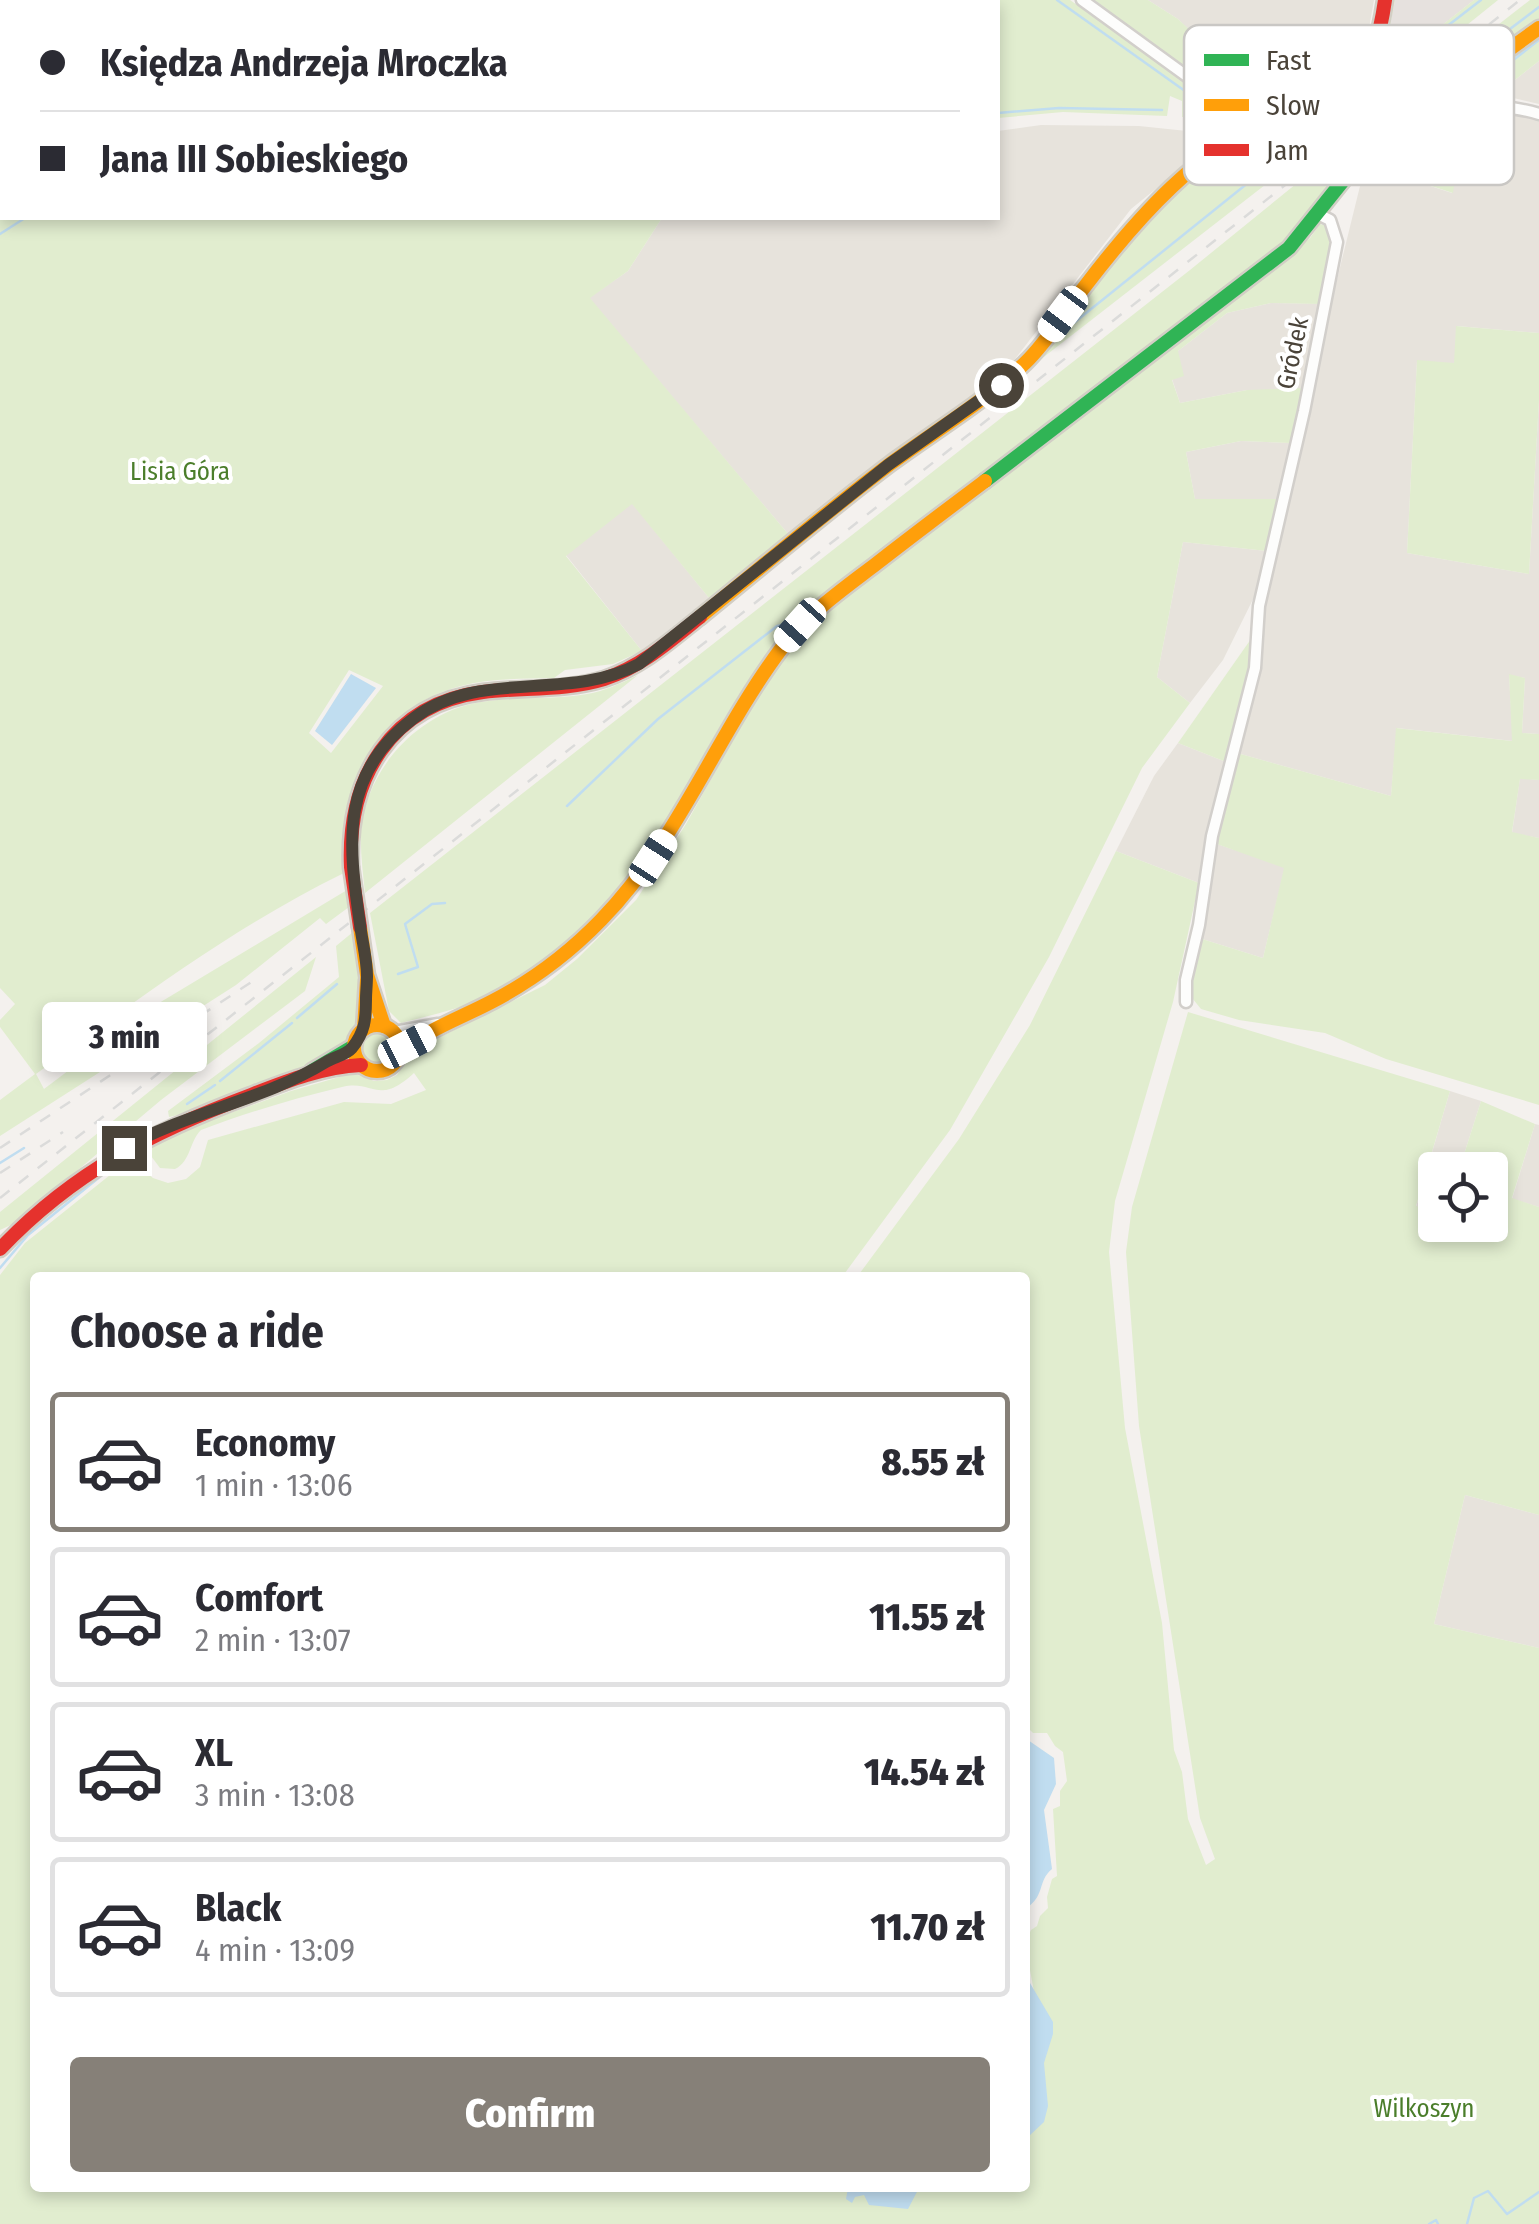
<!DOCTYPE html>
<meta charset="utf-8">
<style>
:root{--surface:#fff;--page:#f7f7f7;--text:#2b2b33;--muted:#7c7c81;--line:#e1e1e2;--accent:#868078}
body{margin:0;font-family:"Fira Sans Condensed",sans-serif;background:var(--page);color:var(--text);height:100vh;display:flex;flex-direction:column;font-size:38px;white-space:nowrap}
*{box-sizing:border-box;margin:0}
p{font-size:32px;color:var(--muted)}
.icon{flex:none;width:55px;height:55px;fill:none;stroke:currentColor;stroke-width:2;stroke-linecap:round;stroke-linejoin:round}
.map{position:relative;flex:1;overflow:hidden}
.panel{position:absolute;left:30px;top:1272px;width:1000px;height:920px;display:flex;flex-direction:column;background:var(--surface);border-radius:10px;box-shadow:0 5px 15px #0003}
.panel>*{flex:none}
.top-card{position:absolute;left:0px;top:0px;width:1000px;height:220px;box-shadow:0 5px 15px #0003;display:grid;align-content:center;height:220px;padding:0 40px;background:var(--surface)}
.tools{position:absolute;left:1418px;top:1152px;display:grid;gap:20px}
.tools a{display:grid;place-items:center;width:90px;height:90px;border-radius:10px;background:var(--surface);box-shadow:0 5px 15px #0003;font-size:50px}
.end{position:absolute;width:45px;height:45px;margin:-22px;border:12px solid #4a4339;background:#fff;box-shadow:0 0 0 5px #fff}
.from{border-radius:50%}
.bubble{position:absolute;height:70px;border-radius:10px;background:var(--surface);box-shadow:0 5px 15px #0003;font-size:32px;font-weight:800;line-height:70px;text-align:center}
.car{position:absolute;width:30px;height:60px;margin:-30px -15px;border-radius:12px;box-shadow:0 0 8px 2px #0007;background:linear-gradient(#fff 24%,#345 0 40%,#fff 0 76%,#345 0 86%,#fff 0)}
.top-card b{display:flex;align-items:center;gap:35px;height:95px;font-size:38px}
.top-card b+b{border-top:2px solid var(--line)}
.top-card i{width:25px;height:25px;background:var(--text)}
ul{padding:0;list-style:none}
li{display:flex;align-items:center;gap:30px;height:140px;margin:0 20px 15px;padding:0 20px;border:5px solid var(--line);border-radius:10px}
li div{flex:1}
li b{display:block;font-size:38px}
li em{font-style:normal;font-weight:800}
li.active{border-color:var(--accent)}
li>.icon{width:90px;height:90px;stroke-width:1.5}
h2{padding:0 40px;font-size:45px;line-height:120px}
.button{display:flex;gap:20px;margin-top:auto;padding:20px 40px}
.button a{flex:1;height:115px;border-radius:10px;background:var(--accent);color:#fff;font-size:40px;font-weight:800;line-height:115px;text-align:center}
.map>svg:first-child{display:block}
</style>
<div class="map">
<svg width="1539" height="2224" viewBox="0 0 1539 2224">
<rect width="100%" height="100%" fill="#f4f1ee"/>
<g fill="#e7e3dc">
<path d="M1148,0H1374L1366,45L1357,68L1325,88L1273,109L1218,87L1206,46L1178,19Z"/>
<path d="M1539,61V104L1497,94Z"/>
<path d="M1466,108L1515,113L1539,120V333L1457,326L1455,364L1417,361L1407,553L1529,574L1539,400V734L1522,733L1525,678L1509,675L1513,741L1397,728L1391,796L1237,753L1265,612L1261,583L1223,660L1190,703L1157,677L1183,542L1267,551L1279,499H1195L1186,452L1241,441L1291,443L1247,390L1180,403L1172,379L1178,351L1227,313L1271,303L1331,304L1361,182L1369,166L1452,193Z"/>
<path d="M1041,125L1139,126L1206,133L1200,153L1131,209L1015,359L990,383L789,535L589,298L628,271L662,218H998V131Z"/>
<path d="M632,503L709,598L642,651L566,555Z"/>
<path d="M1178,743L1226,762L1199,883L1116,851L1154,776Z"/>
<path d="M1520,778L1539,780V838L1512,833Z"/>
<path d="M1214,843L1285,867L1263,958L1199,938Z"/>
<path d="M1450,1091L1481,1101L1459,1170H1435V1212L1416,1207Z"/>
<path d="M1535,1124L1539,1125V1207L1512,1199Z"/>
<path d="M1465,1495L1539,1515V1648L1434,1624Z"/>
</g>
<path fill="#e6e1de" d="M1395,0H1474L1380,74Z"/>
<g fill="#e1edcf" fill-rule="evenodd">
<path d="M0,0H765L2,2V218H662L628,271L590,298L789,535L709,598L632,504L566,556L642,651L613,664L565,670L554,678C524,679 491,678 461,686C374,708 338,790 344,873C234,927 135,1001 36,1074L44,1089L154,1006L347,890L349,907L326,924L320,918L236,985L0,1136V1100L35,1074L0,1027V1020L15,1004L0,988ZM349,670L383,686L331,753L309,733Z"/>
<path d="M850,0H1070L1214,102L1213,116L1182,117V101L1170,96L1167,116L1063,112L998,118V2Z"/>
<path d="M1094,0H1148L1178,19L1207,46L1218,87L1180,64Z"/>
<path d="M1390,0H1395L1381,73L1474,0H1498L1365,107L1357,91C1381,63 1385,35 1390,0Z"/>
<path d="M1530,0H1539V19L1477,66L1387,127L1375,121Z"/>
<path d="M1539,33V61L1497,94L1480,93L1476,85L1479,77Z"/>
<path d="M1346,103L1360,111L1031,367L1135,231L1227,149L1252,136L1248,169H1263L1334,110Z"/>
<path d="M1466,108L1453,193L1369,166C1391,130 1426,115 1466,108Z"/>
<path d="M1370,124L1372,141L1282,246L851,573C821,597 791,621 768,652C678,775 641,926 489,996C461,1009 431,1015 401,1023L389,1011L370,913L1190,270Z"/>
<path d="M1320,224L1328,226L1331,234L1321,304L1271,303L1227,313L1178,351L1184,376L1172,380L1180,403L1247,390L1303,388L1291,443L1241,441L1186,452L1195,499H1280L1267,551L1183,542L1157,677L1190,703L1142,768L1049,957L950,1130L842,1277L35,1278V2188H1025V2066L1037,2008L1025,1943L1031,1930L1037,1926L1040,1916L1048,1908L1047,1897L1052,1879L1057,1876L1053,1809L1060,1806V1791L1067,1781L1063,1752L1055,1746L1047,1733H1033L1025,1725V1278L857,1277L959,1139L1030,1025L1116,851L1199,883L1173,1002L1115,1201L1109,1252L1125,1428L1162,1623L1174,1750L1182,1772L1188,1819L1206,1865L1215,1859L1200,1818L1139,1426L1126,1252L1132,1207L1188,1012L1450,1091L1416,1206L1435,1212V1225H1490V1170H1459L1481,1101L1535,1124L1512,1198L1539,1207V1515L1465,1495L1434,1624L1539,1648V2224H0V1275L25,1243L130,1159L153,1178L168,1183L186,1179L200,1167L208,1140L344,1102L391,1104L426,1090L414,1073C377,1107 374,1079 342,1087C295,1098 246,1113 201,1130C189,1142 191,1161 175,1169L160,1168L148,1152V1146L167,1136L291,1091L353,1073L374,1081L387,1080L397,1075L416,1049L545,985L577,959L636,900L686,824L767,679L787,653L810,627L867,580L1310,238Z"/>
<path d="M1456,326L1539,333V400L1529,574L1407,553L1417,360L1454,363Z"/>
<path d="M1251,639L1253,656L1226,762L1178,743Z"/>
<path d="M1509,674L1525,678L1522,733L1539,734V780L1520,779L1512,832L1539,838V1105L1386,1059L1325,1033L1239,1020L1201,1009L1188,993L1199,938L1263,958L1284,868L1214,843L1237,753L1391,796L1396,728L1512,741Z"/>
<path d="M638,675L365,893C363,873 360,852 361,831C366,772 413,718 471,704C509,695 549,701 587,694C605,691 621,683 638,675Z"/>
<path d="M353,932L363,1013C361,1024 353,1039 344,1047C330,1060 193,1112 169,1117L168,1111L259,1043L339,977L336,946Z"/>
<path d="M316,957L305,991L161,1100L15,1223L0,1230V1212Z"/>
<circle cx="378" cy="1048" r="16"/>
</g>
<g fill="#c0ddf0">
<path d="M351,674L376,688L332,745L315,731Z"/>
<path d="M1025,1738L1054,1758L1056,1784L1044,1810L1052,1869C1037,1881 1046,1896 1025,1909Z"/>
<path d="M1025,1952L1030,1983L1053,2022V2034L1044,2063L1048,2106L1044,2122L1029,2136H1025Z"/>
<path d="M848,2188H919L908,2209L869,2205L864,2195L855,2197L852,2203L846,2199Z"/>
</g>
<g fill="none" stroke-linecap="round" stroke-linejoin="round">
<g stroke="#c0ddf0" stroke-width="2.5">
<path d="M160,0V2"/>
<path d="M854,0L855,2"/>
<path d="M1057,0L1199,101"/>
<path d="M364,2L369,0"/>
<path d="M1380,78L1481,0"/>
<path d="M1494,84L1498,72L1539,40"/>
<path d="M998,113L1059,108L1162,110"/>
<path d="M1395,116L1539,7"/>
<path d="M0,234L25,218"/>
<path d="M1065,330L1335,113"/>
<path d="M567,806L658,719L777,626L782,625L787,629"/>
<path d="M398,974L418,967L405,924L432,904L445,903"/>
<path d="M297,1018L337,984"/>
<path d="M220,1081L292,1023"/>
<path d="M187,1104L215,1085"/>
<path d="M0,1163L24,1148"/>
<path d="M0,1268L28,1235L112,1167"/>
<path d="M1429,2224L1436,2220L1438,2224"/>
<path d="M1467,2224L1474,2198L1488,2191L1507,2214L1539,2192"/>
</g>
<g stroke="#d2cfcb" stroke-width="15">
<g id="street">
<path d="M1082,0L1254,125"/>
<path d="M1468,79C1480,113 1507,103 1539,114"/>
<path d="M1435,101L1483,103"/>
<path d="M1186,1002V980L1199,925L1212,836L1255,668L1259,606L1304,411L1337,242L1330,220L1320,215"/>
<path d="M394,1032L438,1024"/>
</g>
</g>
<g stroke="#d2cec5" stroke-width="19">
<g id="fast">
<path d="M985,481L1289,248L1358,162"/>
<path d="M312,1071L354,1046"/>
</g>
</g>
<g stroke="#d2cec5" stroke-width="19">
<g id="slow">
<path d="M1358,162L1371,148L1539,28"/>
<path d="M700,617C763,566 825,513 890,464C935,431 984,402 1025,363C1048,341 1066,310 1086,285C1138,217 1198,149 1278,115"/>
<path d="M360,927L367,975L384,1026"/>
<circle cx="377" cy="1048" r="23"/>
<path d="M364,1029L367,980"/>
<path d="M400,1052C428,1029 461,1018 493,1001C533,980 570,952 601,920C678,841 716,736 781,649C807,614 842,590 876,564C912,536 949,508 985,481"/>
</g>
</g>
<g stroke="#d2cec5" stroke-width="19">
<g id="jam">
<path d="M1278,115C1350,85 1373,84 1385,0"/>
<path d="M351,867C347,779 390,704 483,692C523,687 565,691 604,679C641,667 670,641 700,617"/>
<path d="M0,1249C73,1172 152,1132 251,1095C287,1081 322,1067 361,1065"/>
</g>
</g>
<use href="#street" stroke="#fdfdfc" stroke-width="10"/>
<use href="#fast" stroke="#30b455" stroke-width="14"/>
<use href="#slow" stroke="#ff9f0a" stroke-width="14"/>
<use href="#jam" stroke="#e5322d" stroke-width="14"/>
<g stroke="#dbdbda" stroke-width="2.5" stroke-dasharray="12 12" stroke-linecap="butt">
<path d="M0,1148L259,977"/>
<path d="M0,1173L63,1132"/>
<path d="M0,1198L1520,0"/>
</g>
<g stroke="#d2cec5" stroke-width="19" stroke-linecap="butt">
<path id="jam-bridge" d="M351,867L360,927"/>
</g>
<use href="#jam-bridge" stroke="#e5322d" stroke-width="14"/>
</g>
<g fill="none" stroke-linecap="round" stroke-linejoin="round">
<path stroke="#4a4339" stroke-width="12" d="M124,1148C188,1112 264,1100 326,1062C334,1057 346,1055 352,1048C365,1032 366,1019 366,999C366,992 367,984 367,976C367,959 362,941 360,924C348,843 340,773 414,718C480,668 568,702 639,664L888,465L1001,385"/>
</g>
<g text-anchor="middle" stroke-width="8" stroke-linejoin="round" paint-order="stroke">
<g font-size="25" fill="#4a4339" stroke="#fff">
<text transform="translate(1292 353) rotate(-78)" y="9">Gródek</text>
</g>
<g font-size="25" fill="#4b7e2b" stroke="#fff">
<text x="180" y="480">Lisia Góra</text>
<text x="1424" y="2117">Wilkoszyn</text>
</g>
</g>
<rect x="1184" y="25" width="330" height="160" rx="15" fill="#fff" stroke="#c9c7c4" stroke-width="2.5"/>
<rect x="1204" y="54" width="45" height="12" fill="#30b455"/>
<rect x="1204" y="99" width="45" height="12" fill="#ff9f0a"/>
<rect x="1204" y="144" width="45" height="12" fill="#e5322d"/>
<g font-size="28" fill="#4a4339">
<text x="1266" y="70">Fast</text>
<text x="1266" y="115">Slow</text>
<text x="1266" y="160">Jam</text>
</g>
</svg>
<div class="tools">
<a><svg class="icon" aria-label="locate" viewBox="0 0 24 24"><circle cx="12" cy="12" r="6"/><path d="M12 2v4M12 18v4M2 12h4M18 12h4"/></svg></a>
</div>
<i class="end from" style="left:1001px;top:385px"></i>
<i class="end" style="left:124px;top:1148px"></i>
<div class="bubble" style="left:42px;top:1002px;width:165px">3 min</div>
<i class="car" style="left:1063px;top:314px;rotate:217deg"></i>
<i class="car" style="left:800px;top:625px;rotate:222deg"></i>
<i class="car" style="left:653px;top:858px;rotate:33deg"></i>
<i class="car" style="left:407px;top:1046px;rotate:63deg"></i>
<div class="top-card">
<b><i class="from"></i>Księdza Andrzeja Mroczka</b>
<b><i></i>Jana III Sobieskiego</b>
</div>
<section class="panel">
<h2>Choose a ride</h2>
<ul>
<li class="active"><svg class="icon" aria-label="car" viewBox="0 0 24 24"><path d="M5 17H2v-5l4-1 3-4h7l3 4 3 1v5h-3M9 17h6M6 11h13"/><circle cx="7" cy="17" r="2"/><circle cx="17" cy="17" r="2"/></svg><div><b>Economy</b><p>1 min · 13:06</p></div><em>8.55 zł</em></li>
<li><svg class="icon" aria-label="car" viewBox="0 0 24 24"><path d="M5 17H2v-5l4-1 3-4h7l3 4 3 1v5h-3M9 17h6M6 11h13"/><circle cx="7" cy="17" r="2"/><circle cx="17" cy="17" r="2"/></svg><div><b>Comfort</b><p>2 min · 13:07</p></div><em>11.55 zł</em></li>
<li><svg class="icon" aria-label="car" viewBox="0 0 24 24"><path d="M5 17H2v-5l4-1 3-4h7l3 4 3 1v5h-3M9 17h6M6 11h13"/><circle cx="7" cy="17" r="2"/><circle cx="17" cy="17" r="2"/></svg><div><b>XL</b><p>3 min · 13:08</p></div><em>14.54 zł</em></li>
<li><svg class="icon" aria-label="car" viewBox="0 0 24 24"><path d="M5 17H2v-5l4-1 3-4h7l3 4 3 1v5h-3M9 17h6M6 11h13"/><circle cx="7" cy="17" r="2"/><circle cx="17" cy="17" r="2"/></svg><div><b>Black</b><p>4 min · 13:09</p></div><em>11.70 zł</em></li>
</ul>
<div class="button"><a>Confirm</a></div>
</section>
</div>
